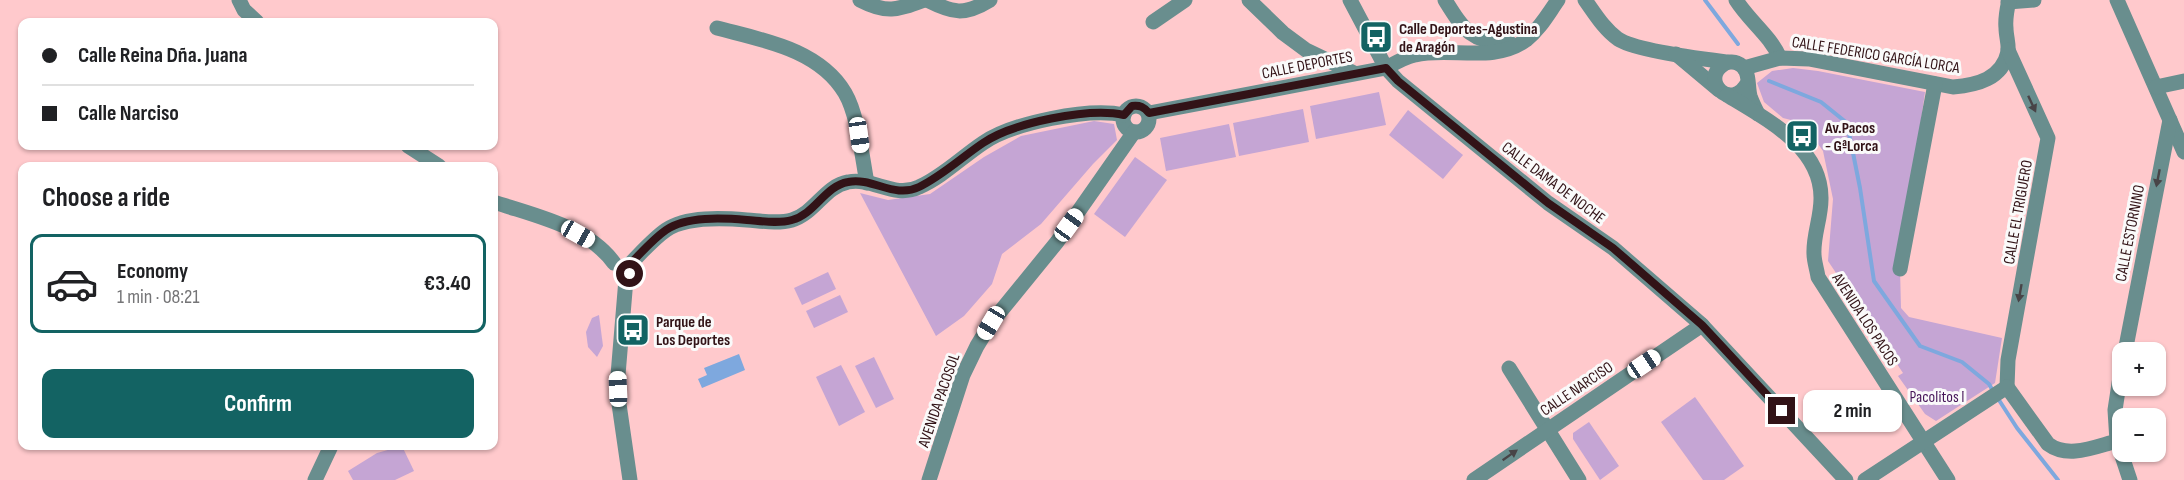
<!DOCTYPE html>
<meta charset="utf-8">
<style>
:root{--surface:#fff;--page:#f2f2f2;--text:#202124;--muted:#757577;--line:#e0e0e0;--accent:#136363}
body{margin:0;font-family:"Sofia Sans Condensed",sans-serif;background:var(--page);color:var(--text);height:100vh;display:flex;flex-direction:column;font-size:22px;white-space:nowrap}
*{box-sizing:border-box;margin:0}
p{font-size:20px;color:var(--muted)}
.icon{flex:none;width:33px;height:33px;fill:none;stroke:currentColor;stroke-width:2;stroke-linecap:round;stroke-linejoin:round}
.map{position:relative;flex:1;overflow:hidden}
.details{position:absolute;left:18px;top:162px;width:480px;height:288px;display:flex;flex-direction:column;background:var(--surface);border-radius:12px;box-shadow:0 2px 4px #0004}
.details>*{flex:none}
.banner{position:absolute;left:18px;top:18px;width:480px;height:132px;border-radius:12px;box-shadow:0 2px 4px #0004;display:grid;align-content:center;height:132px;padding:0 24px;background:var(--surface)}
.controls{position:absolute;left:2112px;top:342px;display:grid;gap:12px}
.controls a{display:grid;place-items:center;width:54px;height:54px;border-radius:12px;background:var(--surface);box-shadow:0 2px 4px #0004;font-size:30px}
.end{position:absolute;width:27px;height:27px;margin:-14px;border:8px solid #321317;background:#fff;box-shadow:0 0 0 3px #fff}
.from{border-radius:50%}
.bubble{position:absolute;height:42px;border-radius:12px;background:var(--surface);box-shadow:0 2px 4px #0004;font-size:20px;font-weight:700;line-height:42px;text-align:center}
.car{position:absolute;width:18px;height:36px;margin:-18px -9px;border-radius:8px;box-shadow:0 0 4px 2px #0007;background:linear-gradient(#fff 24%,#345 0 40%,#fff 0 76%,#345 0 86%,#fff 0)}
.banner b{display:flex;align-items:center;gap:21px;height:57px;font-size:22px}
.banner b+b{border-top:2px solid var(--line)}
.banner i{width:15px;height:15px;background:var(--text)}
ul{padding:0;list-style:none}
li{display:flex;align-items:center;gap:18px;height:99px;margin:0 12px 9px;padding:0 12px;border:3px solid transparent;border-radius:12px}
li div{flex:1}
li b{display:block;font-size:22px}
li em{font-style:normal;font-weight:700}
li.on{border-color:var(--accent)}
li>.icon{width:54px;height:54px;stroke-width:1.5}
h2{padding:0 24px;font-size:27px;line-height:72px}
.action{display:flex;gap:12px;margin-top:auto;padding:12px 24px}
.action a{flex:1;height:69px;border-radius:12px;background:var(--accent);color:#fff;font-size:24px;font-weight:700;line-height:69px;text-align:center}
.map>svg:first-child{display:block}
</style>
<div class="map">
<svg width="2184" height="480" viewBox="0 0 2184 480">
<rect width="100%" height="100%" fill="#ffc9cc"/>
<g fill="#c5a5d4">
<path d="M1793,68L1818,71L1925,92L1900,269L1901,308L1909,317L2002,338L1995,383L1936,421L1925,414L1898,376L1903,373L1828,261L1833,199L1823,151L1803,123L1783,118L1764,102L1757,83L1772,71Z"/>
<path d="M1379,92L1386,125L1316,139L1310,106Z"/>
<path d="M1303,109L1309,142L1239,156L1233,123Z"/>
<path d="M1408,110L1463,155L1443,179L1389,135Z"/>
<path d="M1094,121L1114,124L1117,140L1093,164L1041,224L1002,254L992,284L964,316L936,336L860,193L888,200L930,194L984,157L1021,136Z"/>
<path d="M1229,124L1236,157L1166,171L1160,138Z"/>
<path d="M1135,157L1167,180L1125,237L1094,214Z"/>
<path d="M828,272L836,289L802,305L794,288Z"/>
<path d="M840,295L848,312L814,328L806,311Z"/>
<path d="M599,315L603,346L597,357L588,347L586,332L592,318Z"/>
<path d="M874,357L894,399L876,408L855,366Z"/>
<path d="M841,365L865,412L839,426L816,377Z"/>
<path d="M1695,397L1744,466L1724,480H1703L1661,422Z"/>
<path d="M1589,422L1619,466L1600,480L1573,439V433Z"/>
<path d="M402,446L414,471L395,480H353L348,471L377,453Z"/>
</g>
<path fill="#7ea8de" d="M739,354L745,370L702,388L698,379L707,375L704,368Z"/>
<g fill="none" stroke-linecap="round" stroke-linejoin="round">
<g stroke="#7ea8de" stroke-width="4">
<path d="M1705,0L1738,44"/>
<path d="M1769,81L1821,102L1847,123L1860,188L1874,281L1920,346L1962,362L1989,384L1993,391"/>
<path d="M1997,397L2017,428L2058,480"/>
</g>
<g stroke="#698e8e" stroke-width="15">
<path d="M239,0L244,10L257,22"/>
<path d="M860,0C887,14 897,10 924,0"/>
<path d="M927,0C953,13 964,16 990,0"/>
<path d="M1249,0L1283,33L1306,50L1354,73"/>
<path d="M1350,0L1386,68L1398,81L1548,203L1613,248L1702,325"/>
<path d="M1445,0C1463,29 1472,44 1509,42"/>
<path d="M1585,0C1595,14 1604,29 1618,39C1636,51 1703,59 1727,62"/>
<path d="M1736,0C1750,22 1769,34 1780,58"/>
<path d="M2117,0L2184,152"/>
<path d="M2008,2L2034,0"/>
<path d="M1153,22L1185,0"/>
<path d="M717,28C762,40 819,49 845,93C858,115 862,157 867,183"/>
<path d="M1676,54L1719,90"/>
<path d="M1744,68L1780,58L1809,59L1953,87C1977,85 2002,79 2008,52C2009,44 2006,36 2006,28C2005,19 2007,9 2009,0"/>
<path d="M1748,82C1731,114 1699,79 1724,64C1727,62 1733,61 1737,63C1751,68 1747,85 1750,96C1752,102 1755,108 1758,114"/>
<path d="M2156,87L2184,81"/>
<path d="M1727,95C1766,119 1822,147 1821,199C1821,218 1813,236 1814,254C1814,261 1817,270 1818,277L1948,480"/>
<circle cx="1136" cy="119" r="13"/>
<path d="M1149,113L1386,68C1395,63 1405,57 1415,55C1449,46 1493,64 1526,40C1540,29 1548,14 1558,0"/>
<path d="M408,146L439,166"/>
<path d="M494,202C535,216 587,226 614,263"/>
<path d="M630,264C641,253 653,239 666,230C686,216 723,218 747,220C761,221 778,224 792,220C815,213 825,186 848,182C873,177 894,199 919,187C942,177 962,157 983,143C1012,123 1089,107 1124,115"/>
<path d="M1900,269L1935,84"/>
<path d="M626,279L618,375L619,404L630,480"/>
<path d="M2125,352L2170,120"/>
<path d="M2122,364L2115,410L2117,441L2130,480"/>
<path d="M1509,368L1579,480"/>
<path d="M2007,387L2008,360L2048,138L2008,50"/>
<path d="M2007,387L2048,444C2068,459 2094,447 2117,441"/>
<path d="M315,480L331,446"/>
<path d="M929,480L963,375L977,346L991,323L1057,242L1134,132"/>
<path d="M1474,480L1702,325L1846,480"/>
<path d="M1865,480L2007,387"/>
</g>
</g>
<defs><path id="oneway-solid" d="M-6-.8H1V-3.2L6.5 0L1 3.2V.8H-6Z" transform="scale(1.5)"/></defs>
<g fill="#484447">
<use href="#oneway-solid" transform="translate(2032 104) rotate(65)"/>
<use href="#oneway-solid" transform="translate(2158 178) rotate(101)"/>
<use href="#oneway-solid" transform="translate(2020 293) rotate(100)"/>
<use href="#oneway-solid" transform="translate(1510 455) rotate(-35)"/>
</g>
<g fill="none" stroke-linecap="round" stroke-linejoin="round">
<path stroke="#321317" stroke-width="8" d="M630,274V264C641,253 653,239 666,230C686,216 723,218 747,220C761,221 778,224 792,220C815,214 825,186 848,182C873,177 894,199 919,187C942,176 962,157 983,143C1012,123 1089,107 1124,115L1132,106C1140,105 1144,107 1149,113L1386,68L1398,81L1548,203L1613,248L1702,325L1782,411"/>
</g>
<defs>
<g id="bus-square" transform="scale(1.725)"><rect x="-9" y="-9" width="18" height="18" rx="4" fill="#136363" stroke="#fafafa"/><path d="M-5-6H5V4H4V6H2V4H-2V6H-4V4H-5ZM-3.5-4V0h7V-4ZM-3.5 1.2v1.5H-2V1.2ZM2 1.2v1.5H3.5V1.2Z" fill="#fff"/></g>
</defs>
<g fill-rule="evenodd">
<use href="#bus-square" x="1376" y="37"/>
<use href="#bus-square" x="1802" y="136"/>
<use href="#bus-square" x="633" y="330"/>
</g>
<g text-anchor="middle" stroke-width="6" stroke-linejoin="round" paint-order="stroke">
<g font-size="16" font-weight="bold" fill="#321317" stroke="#fafafa" text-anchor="start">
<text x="1399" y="34">Calle Deportes-Agustina<tspan x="1399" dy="18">de Aragón</tspan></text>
<text x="1825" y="133">Av.Pacos<tspan x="1825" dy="18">- GªLorca</tspan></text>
<text x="656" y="327">Parque de<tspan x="656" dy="18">Los Deportes</tspan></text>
</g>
<g font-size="16" fill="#321317" stroke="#fafafa">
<text transform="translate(1876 54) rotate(9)" y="6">CALLE FEDERICO GARCÍA LORCA</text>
<text transform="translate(1307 64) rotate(-11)" y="6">CALLE DEPORTES</text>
<text transform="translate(1554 182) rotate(37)" y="6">CALLE DAMA DE NOCHE</text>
<text transform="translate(2017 212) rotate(-80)" y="6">CALLE EL TRIGUERO</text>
<text transform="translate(2129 233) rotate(-79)" y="6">CALLE ESTORNINO</text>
<text transform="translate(1866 319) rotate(57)" y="6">AVENIDA LOS PACOS</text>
<text transform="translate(1576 388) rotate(-34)" y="6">CALLE NARCISO</text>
<text transform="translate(938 400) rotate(-71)" y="6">AVENIDA PACOSOL</text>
</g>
<g font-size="16" fill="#461559" stroke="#fafafa">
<text x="1937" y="402">Pacolitos I</text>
</g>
</g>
</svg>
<div class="controls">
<a>+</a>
<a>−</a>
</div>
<i class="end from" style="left:630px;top:274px"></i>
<i class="end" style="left:1782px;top:411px"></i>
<div class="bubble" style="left:1803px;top:390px;width:99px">2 min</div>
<i class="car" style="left:859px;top:135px;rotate:172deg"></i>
<i class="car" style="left:1069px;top:225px;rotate:36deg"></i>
<i class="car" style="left:578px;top:234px;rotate:119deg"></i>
<i class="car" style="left:991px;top:323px;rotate:211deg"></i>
<i class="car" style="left:1644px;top:364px;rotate:56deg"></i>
<i class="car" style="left:618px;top:389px;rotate:358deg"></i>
<div class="banner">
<b><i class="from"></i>Calle Reina Dña. Juana</b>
<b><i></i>Calle Narciso</b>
</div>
<section class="details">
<h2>Choose a ride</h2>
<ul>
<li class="on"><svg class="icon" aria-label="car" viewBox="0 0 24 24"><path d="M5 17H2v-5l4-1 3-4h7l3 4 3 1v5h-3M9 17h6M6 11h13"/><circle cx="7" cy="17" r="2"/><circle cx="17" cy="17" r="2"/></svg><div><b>Economy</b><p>1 min · 08:21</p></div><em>€3.40</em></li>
</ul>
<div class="action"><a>Confirm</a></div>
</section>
</div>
